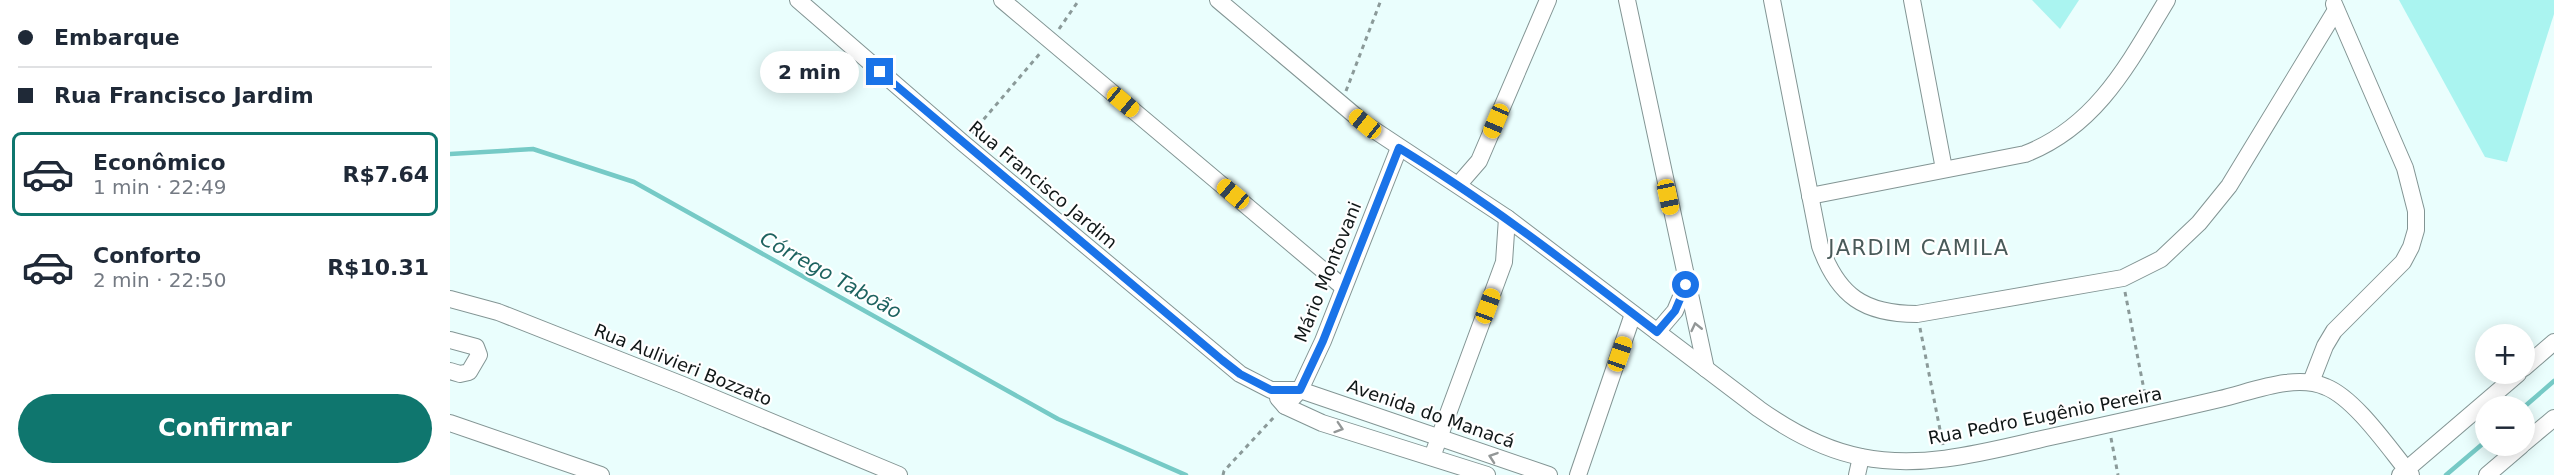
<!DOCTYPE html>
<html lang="pt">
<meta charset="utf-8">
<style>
:root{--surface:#fff;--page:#f6f6f7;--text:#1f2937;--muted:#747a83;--line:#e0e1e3;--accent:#0f766e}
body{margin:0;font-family:"DejaVu Sans",sans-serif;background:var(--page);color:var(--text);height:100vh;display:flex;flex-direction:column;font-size:22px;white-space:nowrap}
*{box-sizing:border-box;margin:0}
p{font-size:20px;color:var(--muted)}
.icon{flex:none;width:33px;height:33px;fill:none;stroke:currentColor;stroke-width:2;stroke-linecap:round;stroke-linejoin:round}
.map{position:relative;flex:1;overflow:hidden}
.drawer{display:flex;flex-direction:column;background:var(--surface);width:450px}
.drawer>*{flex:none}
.guide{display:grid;align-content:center;height:132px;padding:0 18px;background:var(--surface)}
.fabs{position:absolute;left:2025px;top:324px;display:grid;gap:12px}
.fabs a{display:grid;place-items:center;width:60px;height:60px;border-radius:50%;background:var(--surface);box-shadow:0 3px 15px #0003;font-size:30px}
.end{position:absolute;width:27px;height:27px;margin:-14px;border:8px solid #1a73e8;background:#fff;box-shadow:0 0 0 3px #fff}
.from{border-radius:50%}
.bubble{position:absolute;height:42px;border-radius:21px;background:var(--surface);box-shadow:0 3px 15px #0003;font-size:20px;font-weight:700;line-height:42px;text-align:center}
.car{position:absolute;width:18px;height:36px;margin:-18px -9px;border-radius:8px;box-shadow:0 0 4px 2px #0007;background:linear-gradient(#f5c518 24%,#345 0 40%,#f5c518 0 76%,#345 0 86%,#f5c518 0)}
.guide b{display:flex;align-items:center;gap:21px;height:57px;font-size:22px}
.guide b+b{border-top:2px solid var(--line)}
.guide i{width:15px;height:15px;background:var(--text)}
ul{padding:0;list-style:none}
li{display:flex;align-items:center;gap:18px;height:84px;margin:0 12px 9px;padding:0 6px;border:3px solid transparent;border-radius:9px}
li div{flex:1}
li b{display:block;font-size:22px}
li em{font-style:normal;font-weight:700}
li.active{border-color:var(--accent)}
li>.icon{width:54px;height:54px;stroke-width:1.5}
.action{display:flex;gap:12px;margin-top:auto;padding:12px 18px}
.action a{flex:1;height:69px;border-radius:36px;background:var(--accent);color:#fff;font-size:24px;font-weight:700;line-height:69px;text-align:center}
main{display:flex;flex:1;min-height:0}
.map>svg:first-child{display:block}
</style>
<main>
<section class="drawer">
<div class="guide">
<b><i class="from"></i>Embarque</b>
<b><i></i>Rua Francisco Jardim</b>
</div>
<ul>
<li class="active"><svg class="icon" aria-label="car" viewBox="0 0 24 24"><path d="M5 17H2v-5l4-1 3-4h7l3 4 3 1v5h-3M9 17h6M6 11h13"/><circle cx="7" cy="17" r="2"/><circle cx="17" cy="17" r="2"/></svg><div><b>Econômico</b><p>1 min · 22:49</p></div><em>R$7.64</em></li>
<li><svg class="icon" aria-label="car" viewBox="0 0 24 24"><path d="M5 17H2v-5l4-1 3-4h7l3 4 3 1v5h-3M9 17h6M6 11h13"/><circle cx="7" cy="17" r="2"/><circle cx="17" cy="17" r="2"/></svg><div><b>Conforto</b><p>2 min · 22:50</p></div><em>R$10.31</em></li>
</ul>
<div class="action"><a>Confirmar</a></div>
</section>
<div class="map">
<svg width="2104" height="475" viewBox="0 0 2104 475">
<rect width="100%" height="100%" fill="#eafefd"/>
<g fill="#aaf4f0">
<path d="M1582,0H1629L1610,29Z"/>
<path d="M1949,0H2104V14L2057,162L2035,157Z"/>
</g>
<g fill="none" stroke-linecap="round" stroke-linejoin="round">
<g stroke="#76cac6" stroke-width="4.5">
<path d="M0,154L83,149L184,182L608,419L736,475"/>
<path d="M2074,407L2104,381"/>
<path d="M1996,475L2036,441"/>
</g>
<g stroke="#839594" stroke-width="18">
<g id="minor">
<path d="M348,0L513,143L790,374L821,390H850L1099,475"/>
<path d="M552,0L893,287"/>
<path d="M768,0L915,124L1057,218L1309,409C1340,431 1374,450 1412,457C1476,470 1542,450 1605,436C1660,424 1715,412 1770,399C1801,392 1845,373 1876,387C1906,399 1940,450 1961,475"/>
<path d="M1177,0L1256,369"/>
<path d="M1322,0L1370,246C1388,296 1414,314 1467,314L1673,278L1711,259L1749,223L1779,186L1886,10"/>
<path d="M1462,0L1494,169"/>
<path d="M1009,184L1029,161L1098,0"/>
<path d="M1360,196L1575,154C1647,126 1679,63 1717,0"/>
<path d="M0,299L48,312L233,385L449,475"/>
<path d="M1207,332L1225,311L1236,285"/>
<path d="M0,340L26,347L29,355L19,372L10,374L0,371"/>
<path d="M2074,368L2104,342"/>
<path d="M1861,382L1875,346L1884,331L1953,262L1961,247L1966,230V211L1955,168L1884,4"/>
<path d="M828,398L835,406L872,423L1037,475"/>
<path d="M835,406L850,390L873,341L949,148"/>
<path d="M0,423L151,475"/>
<path d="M2074,443L2104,418"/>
<path d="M982,457L1054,262L1057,218"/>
<path d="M1128,475L1183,314"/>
<path d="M1407,475L1411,457"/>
<path d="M1950,475L2068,374"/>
<path d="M2037,475L2071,446"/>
</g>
</g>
<g stroke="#8b9a99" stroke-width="3" stroke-dasharray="4.5 4.5" stroke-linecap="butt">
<path d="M609,29L629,0"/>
<path d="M896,91L931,0"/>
<path d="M522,133L592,51"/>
<path d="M1675,292L1696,400"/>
<path d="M1470,328L1493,445"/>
<path d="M1661,438L1668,475"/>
<path d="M773,475L774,471L825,416"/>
</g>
<use href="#minor" stroke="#fff" stroke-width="16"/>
</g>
<defs><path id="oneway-chevron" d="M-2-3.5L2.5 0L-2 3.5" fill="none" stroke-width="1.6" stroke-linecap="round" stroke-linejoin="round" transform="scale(1.5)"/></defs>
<g stroke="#939797">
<use href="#oneway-chevron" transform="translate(1246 327) rotate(-103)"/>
<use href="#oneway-chevron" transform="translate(889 428) rotate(18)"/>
<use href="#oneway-chevron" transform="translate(1043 457) rotate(-161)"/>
</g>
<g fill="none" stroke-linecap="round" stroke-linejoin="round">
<path stroke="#1a73e8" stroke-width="8" d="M430,72L772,360L790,374L821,390H850L873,341L949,148C1040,203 1123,268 1207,332L1225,311L1236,285"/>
</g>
<g text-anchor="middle" stroke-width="4.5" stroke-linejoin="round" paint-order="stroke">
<g font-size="18" fill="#101717" stroke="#fff">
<text transform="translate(593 185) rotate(40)" y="6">Rua Francisco Jardim</text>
<text transform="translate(878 272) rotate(-68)" y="6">Mário Montovani</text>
<text transform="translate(233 365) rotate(22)" y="6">Rua Aulivieri Bozzato</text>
<text transform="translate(981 414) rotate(19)" y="6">Avenida do Manacá</text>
<text transform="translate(1595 416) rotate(-11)" y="6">Rua Pedro Eugênio Pereira</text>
</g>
<g font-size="20" font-style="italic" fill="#1e6360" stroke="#fff">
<text transform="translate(381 275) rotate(29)" y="7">Córrego Taboão</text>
</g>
<g font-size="21" letter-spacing="1.5" fill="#495a59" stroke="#fff">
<text x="1469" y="255">JARDIM CAMILA</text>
</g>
</g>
</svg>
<div class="fabs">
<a>+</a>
<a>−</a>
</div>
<i class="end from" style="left:1236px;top:285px"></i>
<i class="end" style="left:430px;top:72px"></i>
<div class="bubble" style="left:310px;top:51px;width:99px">2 min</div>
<i class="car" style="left:673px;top:102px;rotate:130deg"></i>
<i class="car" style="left:1046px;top:121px;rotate:203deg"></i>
<i class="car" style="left:915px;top:124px;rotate:309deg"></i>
<i class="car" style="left:783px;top:194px;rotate:310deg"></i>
<i class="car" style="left:1218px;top:197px;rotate:168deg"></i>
<i class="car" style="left:1038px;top:306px;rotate:20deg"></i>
<i class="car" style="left:1170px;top:354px;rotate:19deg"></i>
</div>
</main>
